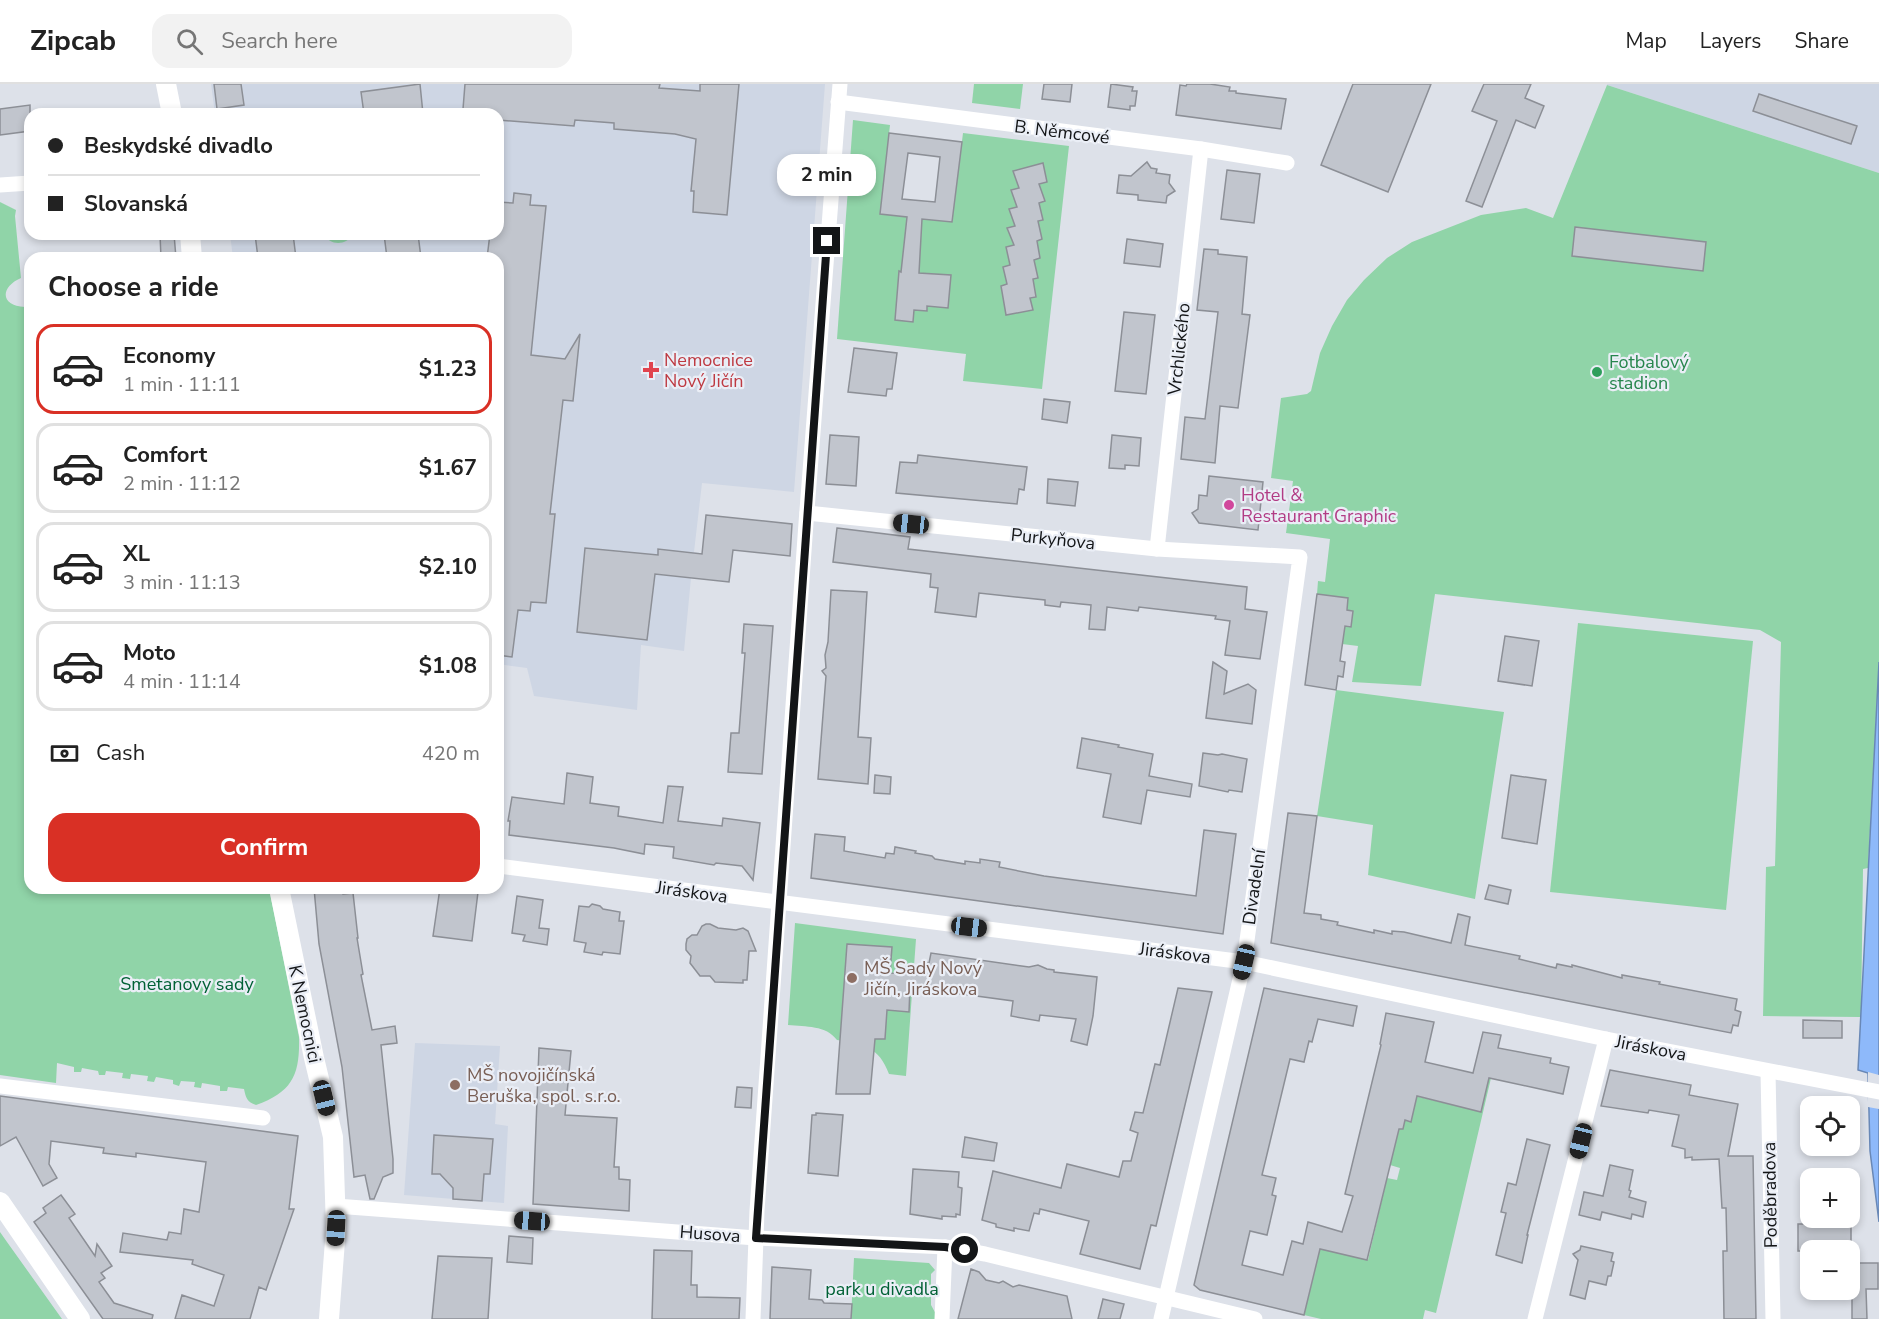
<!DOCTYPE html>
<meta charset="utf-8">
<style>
:root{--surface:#fff;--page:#f2f2f2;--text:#222;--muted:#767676;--line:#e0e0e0;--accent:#d93025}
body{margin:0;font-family:"Nunito Sans",sans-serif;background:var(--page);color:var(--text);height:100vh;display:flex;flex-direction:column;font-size:22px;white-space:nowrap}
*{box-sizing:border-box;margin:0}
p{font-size:20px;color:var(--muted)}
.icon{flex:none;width:33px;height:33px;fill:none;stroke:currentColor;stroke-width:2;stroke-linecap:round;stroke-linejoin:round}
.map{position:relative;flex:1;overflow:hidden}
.panel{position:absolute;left:24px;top:168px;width:480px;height:642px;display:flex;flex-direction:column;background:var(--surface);border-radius:18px;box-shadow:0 3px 9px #0003}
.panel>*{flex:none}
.banner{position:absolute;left:24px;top:24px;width:480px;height:132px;border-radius:18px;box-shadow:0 3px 9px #0003;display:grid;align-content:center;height:132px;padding:0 24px;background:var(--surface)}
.controls{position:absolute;left:1800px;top:1012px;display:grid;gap:12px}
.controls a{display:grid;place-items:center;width:60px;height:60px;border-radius:12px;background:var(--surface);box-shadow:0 3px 9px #0003;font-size:30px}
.end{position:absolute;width:27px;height:27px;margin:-14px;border:8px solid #131517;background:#fff;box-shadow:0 0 0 3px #fff}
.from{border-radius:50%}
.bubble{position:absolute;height:42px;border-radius:18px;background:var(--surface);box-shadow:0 3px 9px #0003;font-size:20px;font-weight:700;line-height:42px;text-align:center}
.car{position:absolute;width:18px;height:36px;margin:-18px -9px;border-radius:8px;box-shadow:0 0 4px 2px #0007;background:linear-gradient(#222 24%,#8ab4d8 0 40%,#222 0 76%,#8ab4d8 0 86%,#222 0)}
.banner b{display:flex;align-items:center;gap:21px;height:57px;font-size:22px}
.banner b+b{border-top:2px solid var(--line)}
.banner i{width:15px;height:15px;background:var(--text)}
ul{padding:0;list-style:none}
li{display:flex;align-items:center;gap:18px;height:90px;margin:0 12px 9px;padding:0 12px;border:3px solid var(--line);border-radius:18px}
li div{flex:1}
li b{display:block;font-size:22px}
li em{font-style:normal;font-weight:700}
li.on{border-color:var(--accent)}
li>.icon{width:54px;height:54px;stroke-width:1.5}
h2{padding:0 24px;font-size:27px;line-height:72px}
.pay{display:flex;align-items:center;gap:15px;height:66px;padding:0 24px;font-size:22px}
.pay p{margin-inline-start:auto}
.primary-button{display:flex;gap:12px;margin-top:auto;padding:12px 24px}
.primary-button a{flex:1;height:69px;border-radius:18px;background:var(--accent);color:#fff;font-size:24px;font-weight:700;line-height:69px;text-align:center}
header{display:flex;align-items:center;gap:36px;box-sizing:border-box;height:84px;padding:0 30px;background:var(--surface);border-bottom:2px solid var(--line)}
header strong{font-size:28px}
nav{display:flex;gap:33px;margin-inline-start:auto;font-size:21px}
.search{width:420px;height:54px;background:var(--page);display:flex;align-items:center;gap:15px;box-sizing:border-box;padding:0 21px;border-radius:18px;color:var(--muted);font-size:22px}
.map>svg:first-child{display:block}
</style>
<header>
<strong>Zipcab</strong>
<div class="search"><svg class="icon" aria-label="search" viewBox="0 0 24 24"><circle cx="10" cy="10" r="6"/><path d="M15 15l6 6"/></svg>Search here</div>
<nav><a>Map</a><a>Layers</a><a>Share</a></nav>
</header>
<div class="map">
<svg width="1879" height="1235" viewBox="0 0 1879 1235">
<rect width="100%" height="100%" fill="#dde1e9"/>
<g fill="#ced6e4">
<path d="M211,0H825L794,408L702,399L694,468L712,471L709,496L691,494L684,567L641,561L637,626L534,612L527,584L498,580V174H233L230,150H498V30H215Z"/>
<path d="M1607,0H1879V89L1607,1Z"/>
<path d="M415,959L500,962L495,1040L508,1042L504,1119L404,1111Z"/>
</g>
<g fill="#90d4a8">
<path d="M974,0H1023L1020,25L972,19Z"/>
<path d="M1607,1L1879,89V578L1868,784L1863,785L1861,933L1763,932L1766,783L1775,782L1781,558L1760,546L1435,510L1421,602L1352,598L1358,562L1342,560L1345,542L1350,543L1347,526L1348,514L1317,510L1318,497L1325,498L1330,455L1286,449L1293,397L1271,394L1281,314L1307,310L1311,307L1320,269L1332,242L1347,216L1364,196L1387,174L1412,158L1481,131L1526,124L1553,134Z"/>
<path d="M853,36L890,41L880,130L952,138L963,49L1069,62L1042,305L963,297L966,270L837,255Z"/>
<path d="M0,118L16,126L15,132L21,194C0,203 0,222 25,223L30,270V804H269L299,953C300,990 293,1008 256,1021C247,1018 246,1014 244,1005L228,1003L227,1007H220V1002L202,999L201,1004L194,1003L195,998L181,997L179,1002L173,1000V996L156,993L154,998L147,997L148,992L131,990L130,995L122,994L123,989L106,987L105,991H99L98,987L82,984L81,988H74V983L57,979L56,999L0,991Z"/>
<path d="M323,150H354C345,162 331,162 323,150Z"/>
<path d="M1578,539L1753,557L1726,826L1550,808Z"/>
<path d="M1336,606L1504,628L1475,815L1368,791L1373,741L1317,732Z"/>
<path d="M795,839L916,855L906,992L889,990C879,963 864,960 837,956C826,941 806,943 788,941Z"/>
<path d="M1489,994H1491L1436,1229L1425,1226L1423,1235H1321L1304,1231L1320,1164L1368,1176L1387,1094L1397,1096L1400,1084L1390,1081L1399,1045H1403L1405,1036L1411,1037L1407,1010L1481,1028Z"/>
<path d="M0,1148L7,1158L62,1235H0Z"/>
<path d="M854,1174L929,1179L935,1186L931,1190V1221L937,1232V1235H851Z"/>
</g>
<path fill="#8eb9fa" stroke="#6988b6" stroke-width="1.5" d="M1879,578V1138L1870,1067L1868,989L1858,986Z"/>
<path fill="#dde1e9" d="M1868,988L1879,991V1025L1868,1023Z"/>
<g fill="#c1c5cd" stroke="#8c8f96" stroke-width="1.5" fill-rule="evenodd">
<path d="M214,0H241L244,21L217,25Z"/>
<path d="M420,0L423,30H364L361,8Z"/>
<path d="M465,0H660L659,4L700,7V0H739L727,131L693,128L694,107H691L696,55L675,50L614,45V39L575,36L574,42L498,36V30H468V25H463Z"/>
<path d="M1044,0H1072L1070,18L1042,15Z"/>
<path d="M1111,0L1133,3L1132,7H1137L1135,22H1130V26L1108,23Z"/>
<path d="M1187,0H1210L1230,3L1229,7H1236V9L1286,15L1281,45L1176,31L1180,1L1186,2Z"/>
<path d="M1353,0H1431L1388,108L1321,81Z"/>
<path d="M1484,0H1531L1525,14L1544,22L1535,44L1516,36L1482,123L1466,117L1497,37L1472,27Z"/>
<path d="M1759,10L1857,42L1851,60L1753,27Z"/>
<path d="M30,21V47L0,51V25Z"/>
<path d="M889,49L962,58L952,138L922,135L919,189L951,191L948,224L927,222V227L914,226L913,238L895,236L899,187L901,188L907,133L880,130ZM908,69L940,73L935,118L902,115Z"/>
<path d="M1147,78L1151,84L1157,85L1156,89L1170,91L1169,99L1175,107L1167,112L1166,119L1138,116V111L1117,109L1119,91L1131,92Z"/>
<path d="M1043,79L1047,98L1039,100L1045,117L1039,119L1043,136L1038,137L1042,155L1037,157L1040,174L1034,176L1038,194L1033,195L1036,213L1030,214L1033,226L1006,231L1001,202L1007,200L1003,183L1010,181L1006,163L1014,161L1007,144L1015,142L1009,125L1017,123L1011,106L1019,104L1013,87Z"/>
<path d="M1227,86L1260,90L1254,139L1221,135Z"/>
<path d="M514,109L531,111L530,121L546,122L531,271L565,275L580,250L573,317L563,316L550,430H555L546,519L531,518L530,527L518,526L512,573L498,571V174H487L490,150H498V118L513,119Z"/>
<path d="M1575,143L1706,158L1703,187L1572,172Z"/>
<path d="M160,150H174L176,174H161Z"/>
<path d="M255,150H293L296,174H258Z"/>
<path d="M384,150H418L421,174H387Z"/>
<path d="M1127,155L1163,160L1160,183L1124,179Z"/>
<path d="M1204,165L1218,166V170L1247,173L1242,230L1250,231L1238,324L1220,322L1215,379L1181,375L1185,333L1205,335L1218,228L1197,226Z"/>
<path d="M1124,228L1155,231L1146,310L1115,307Z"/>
<path d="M854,264L897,269L892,305H887L886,312L848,308Z"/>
<path d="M1044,315L1070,318L1067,339L1042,335Z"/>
<path d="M830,351L859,353L856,402L826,400Z"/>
<path d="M1112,351L1141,354L1139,382L1125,381V385L1109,384Z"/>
<path d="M918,371L1027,383L1024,406L1019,405L1017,420L896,409L900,378L917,379Z"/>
<path d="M1209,392L1263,398L1258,446L1199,439L1192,429L1198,425L1199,411L1207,412Z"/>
<path d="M1048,395L1078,398L1075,422L1047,419Z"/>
<path d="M706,431L792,440L790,472L733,466L729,498L655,490L647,556L577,548L585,464L658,471V465L702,470Z"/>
<path d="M837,444L910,453L908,465L1247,503L1245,525L1267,528L1260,575L1225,571L1230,537L1215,535L1216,532L1139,523L1138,527L1107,523L1105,546L1089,545L1091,521L1061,518L1060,523L1045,521V516L979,509L976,533L935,528L938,504L930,503L931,490L833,478Z"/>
<path d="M831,506L867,508L858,653L871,654L868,700L818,695L826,592L822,587L826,584L825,571L828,558Z"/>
<path d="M1317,510L1348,514L1347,526L1353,527L1351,543L1345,542L1340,577L1345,578L1343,593L1338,592L1336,606L1305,601Z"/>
<path d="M744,540L773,542L762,690L728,688L731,649H739L745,569H742Z"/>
<path d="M1505,552L1539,557L1532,602L1498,597Z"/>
<path d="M1213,578L1227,587L1224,610L1248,600L1256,606L1252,640L1206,634Z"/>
<path d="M1082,654L1119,661L1118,663L1153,670L1149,692L1192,700L1190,713L1147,706L1141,740L1103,733L1111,690L1077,684Z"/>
<path d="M1203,669L1218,671L1222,670L1247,675L1242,708L1229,706L1228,708L1199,702Z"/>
<path d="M567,689L593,693L590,719L619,723L618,732L663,739L668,702L683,703L678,737L722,742L723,734L760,739L753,796L742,782L716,779L714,781L673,774L674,763L645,760L644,770L614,764L509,751L510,737H508L512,713L564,720Z"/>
<path d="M875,691L891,693L890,710L874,709Z"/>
<path d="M1511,691L1546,696L1537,760L1502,754Z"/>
<path d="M1288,729L1317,732L1304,829L1321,831V835L1338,838L1337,841L1374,849V846L1392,850V847L1404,848L1451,859L1458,830L1470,833L1465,861L1520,872L1519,875L1556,884L1557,880L1572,883V881L1622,894V891L1660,898L1659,900L1737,915L1735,926L1741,928L1738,942L1733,941L1731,949L1271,859Z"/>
<path d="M1204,746L1236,750L1223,850L811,794L815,750L845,753L844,767L885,774L886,769L894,770L895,763L916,767L915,769L932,772L935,775L965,780V777L980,779V775L1000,778L999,783L1044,792L1196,812Z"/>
<path d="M1489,801L1511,806L1508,820L1485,815Z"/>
<path d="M314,804H342L343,810L353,809L358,854H357L363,890L361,891L372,946L395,942L397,959L381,961L393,1075V1089L383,1093L374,1115H370L365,1091L354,1093L342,983L319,860Z"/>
<path d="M440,804L478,808L472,857L433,852Z"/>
<path d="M517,812L543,816L539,844L549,845L547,861L523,857L525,851L512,849Z"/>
<path d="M592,820L600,822L603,825L620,828L619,837H624L620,870L603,868L602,871L584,868L586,859L574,857L579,822L589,823Z"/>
<path d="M706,840H710L718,844L736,846L743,844L748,847L756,867H749L747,896H743V899L715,898L710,892H700L690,879L691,872L686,866V860L687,855L692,851H697L702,842Z"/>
<path d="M847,860L892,863L890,889L923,891L925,878L929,879L931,869L1029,883L1038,881L1047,885L1054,886V888L1097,893L1093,932L1087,961L1071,957L1076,935L1040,931L1039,937L1011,932L1013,917L910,903L909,928L887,926L885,955H875L870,1010H836Z"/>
<path d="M1178,904L1212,908L1156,1142L1151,1141L1140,1185L1080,1170L1089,1137L1040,1125L1039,1130L1034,1129L1029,1147L1014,1144V1147L996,1143V1140L982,1136L993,1087L1061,1104L1067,1080L1119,1093L1123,1077H1131L1138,1049L1130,1046L1135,1028L1143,1029L1155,980L1160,981Z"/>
<path d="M1264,904L1357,922L1353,942L1318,935L1312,958L1309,957L1304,978L1290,975L1262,1091L1276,1094L1272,1111L1276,1112L1267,1151L1250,1147L1242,1181L1283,1191L1292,1157L1303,1160L1308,1138L1342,1148L1353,1112L1345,1110L1381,961L1380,960L1386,929L1434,938L1425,978L1473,989L1483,948L1501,951L1498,964L1551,974L1550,979L1569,983L1563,1010L1489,994L1481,1028L1417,1012L1411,1038L1405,1036L1403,1045H1399L1367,1176L1320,1165L1304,1231L1200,1206L1194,1201Z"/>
<path d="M1803,936L1842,937V954H1803Z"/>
<path d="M539,964L571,967L565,1031L617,1034L614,1083H619V1095L630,1096L629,1127L533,1120Z"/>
<path d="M1610,986L1691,1001L1689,1011L1738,1020L1728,1072H1753L1756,1235H1724L1723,1167H1727L1726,1124H1722L1719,1075L1692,1076V1073L1685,1074V1065L1672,1062L1679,1031L1649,1026L1648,1029L1601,1022Z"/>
<path d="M737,1003L752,1004L751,1024L735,1023Z"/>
<path d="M0,1012L298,1052L289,1125H294L266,1206L259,1203L250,1235H175L182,1211L214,1222L224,1191L192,1180L193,1176L120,1168L123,1149L167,1156L169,1148L181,1150L184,1125L199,1128L206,1078L136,1069V1073L103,1069L104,1064L51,1057L49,1080L57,1094L43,1102L16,1053L0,1062Z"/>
<path d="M816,1029L843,1031L838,1092L808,1089L812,1031H816Z"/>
<path d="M434,1051L493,1055L490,1090H484L482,1117L453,1115V1104L440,1090H432Z"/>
<path d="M965,1053L997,1059L994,1077L962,1073Z"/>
<path d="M1527,1055L1550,1061L1527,1151H1528L1522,1179L1496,1171L1506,1129L1501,1128L1508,1099L1516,1101Z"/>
<path d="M1610,1081L1633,1086L1629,1106L1631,1107L1629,1113L1646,1118L1643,1133L1632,1130L1631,1135L1602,1128L1600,1136L1579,1131L1584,1108L1603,1112Z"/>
<path d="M913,1085L959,1088L958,1103L962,1104L960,1131L956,1130V1133L942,1132V1135L910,1130Z"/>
<path d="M61,1111L75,1130L69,1134L95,1172L97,1160L112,1182L101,1189L105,1194L99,1198L114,1219L153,1231L152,1235H103L34,1138L46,1129L43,1124Z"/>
<rect x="1798" y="1140" width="53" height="27"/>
<path d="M509,1152L533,1154L532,1180L507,1178Z"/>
<path d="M1581,1162L1613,1169L1611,1177L1614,1178L1611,1192H1608L1606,1201L1589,1197L1585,1215L1570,1211L1578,1176L1573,1170L1580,1166Z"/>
<path d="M654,1166L692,1167L691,1201H697V1213L740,1214L739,1235H652Z"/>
<path d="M438,1172L492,1174L488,1235H432Z"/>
<path d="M1852,1179H1878V1205H1866L1867,1235H1852Z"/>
<path d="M772,1183L811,1186L809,1215L822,1216L824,1219L852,1220L851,1235H770Z"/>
<path d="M971,1185L979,1188L986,1196L999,1199L1003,1197L1013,1203L1019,1201L1067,1212L1072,1235H958Z"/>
<path d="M1103,1215L1124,1220L1120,1235H1098Z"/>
</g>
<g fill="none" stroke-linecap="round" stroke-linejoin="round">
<g stroke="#fff" stroke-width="15">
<path d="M838,18L1201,65L1287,79"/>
<path d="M0,101L30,99"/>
<path d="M807,429L1157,465L1300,473L1244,878L1161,1235"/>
<path d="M1157,465L1201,65"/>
<path d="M498,782L1244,878L1606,955L1879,1008"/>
<path d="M1768,988L1773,1235"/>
<path d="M0,1002L263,1034"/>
<path d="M336,1122L756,1154L945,1163L985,1170L1255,1235"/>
<path d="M753,1235L757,1127L806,439L840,0"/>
<path d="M942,1235L945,1163"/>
<path d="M1535,1235L1606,955"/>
</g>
<g stroke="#fff" stroke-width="20">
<path d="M166,0L172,30"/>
<path d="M190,150L192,174"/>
<path d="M279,804L314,974L333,1053L336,1144L329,1235"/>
<path d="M0,1118L80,1235"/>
</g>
</g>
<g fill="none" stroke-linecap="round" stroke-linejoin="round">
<path stroke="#131517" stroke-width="8" d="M827,157L756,1154L945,1163L965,1166"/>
</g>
<path fill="#e0444e" stroke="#eaeef6" stroke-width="2" d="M648 277h6v6h6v6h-6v6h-6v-6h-6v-6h6z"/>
<circle fill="#2e9e5b" stroke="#eaeef6" stroke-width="2" cx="1597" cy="288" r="6"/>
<circle fill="#d1479c" stroke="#eaeef6" stroke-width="2" cx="1229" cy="421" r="6"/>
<g fill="#8d6e63" stroke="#eaeef6" stroke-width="2">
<circle cx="852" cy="894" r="6"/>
<circle cx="455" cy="1001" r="6"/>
</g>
<g text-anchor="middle" stroke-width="4.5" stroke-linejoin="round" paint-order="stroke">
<g font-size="18" fill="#131517" stroke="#eaeef6">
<text transform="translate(1062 48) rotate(7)" y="6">B. Němcové</text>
<text transform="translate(1179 265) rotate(-84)" y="6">Vrchlického</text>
<text transform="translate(1053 455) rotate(6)" y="6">Purkyňova</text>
<text transform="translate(1254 803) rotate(-82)" y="6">Divadelní</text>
<text transform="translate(692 808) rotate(8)" y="6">Jiráskova</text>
<text transform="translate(1175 869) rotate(7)" y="6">Jiráskova</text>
<text transform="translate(305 930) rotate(78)" y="6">K Nemocnici</text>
<text transform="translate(1651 964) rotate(11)" y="6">Jiráskova</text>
<text transform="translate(1770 1111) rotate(-91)" y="6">Poděbradova</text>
<text transform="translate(710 1150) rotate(4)" y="6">Husova</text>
</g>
<g font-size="18" fill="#be3a42" stroke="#eaeef6" text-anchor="start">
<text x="664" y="282">Nemocnice<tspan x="664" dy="21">Nový Jičín</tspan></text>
</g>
<g font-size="18" fill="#27864d" stroke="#eaeef6" text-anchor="start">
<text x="1609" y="284">Fotbalový<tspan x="1609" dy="21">stadion</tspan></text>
</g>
<g font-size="18" fill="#b23c85" stroke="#eaeef6" text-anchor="start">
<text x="1241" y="417">Hotel &amp;<tspan x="1241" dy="21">Restaurant Graphic</tspan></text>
</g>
<g font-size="18" fill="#785e54" stroke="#eaeef6" text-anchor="start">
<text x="864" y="890">MŠ Sady Nový<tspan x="864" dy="21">Jičín, Jiráskova</tspan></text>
<text x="467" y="997">MŠ novojičínská<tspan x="467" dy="21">Beruška, spol. s.r.o.</tspan></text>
</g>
<g font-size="18" fill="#006135" stroke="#eaeef6">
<text x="187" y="906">Smetanovy sady</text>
<text x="882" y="1211">park u divadla</text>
</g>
</g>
</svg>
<div class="controls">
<a><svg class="icon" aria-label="locate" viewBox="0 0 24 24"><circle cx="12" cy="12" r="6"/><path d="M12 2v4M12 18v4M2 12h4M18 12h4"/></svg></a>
<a>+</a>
<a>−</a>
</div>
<i class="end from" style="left:965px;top:1166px"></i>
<i class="end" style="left:827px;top:157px"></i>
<div class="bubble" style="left:777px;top:70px;width:99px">2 min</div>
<i class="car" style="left:911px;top:440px;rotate:276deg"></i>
<i class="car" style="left:969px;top:843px;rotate:97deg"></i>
<i class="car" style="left:1244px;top:878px;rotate:193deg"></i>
<i class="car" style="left:324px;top:1014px;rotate:166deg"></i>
<i class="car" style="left:1581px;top:1057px;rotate:194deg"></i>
<i class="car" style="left:532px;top:1137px;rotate:274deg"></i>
<i class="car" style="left:336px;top:1144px;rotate:183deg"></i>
<div class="banner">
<b><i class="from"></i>Beskydské divadlo</b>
<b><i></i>Slovanská</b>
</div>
<section class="panel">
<h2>Choose a ride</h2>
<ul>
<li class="on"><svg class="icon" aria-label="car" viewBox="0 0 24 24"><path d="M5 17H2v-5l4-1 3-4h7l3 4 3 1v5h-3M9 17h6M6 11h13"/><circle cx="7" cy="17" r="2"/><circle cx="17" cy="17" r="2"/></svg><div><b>Economy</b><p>1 min · 11:11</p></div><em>$1.23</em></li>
<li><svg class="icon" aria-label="car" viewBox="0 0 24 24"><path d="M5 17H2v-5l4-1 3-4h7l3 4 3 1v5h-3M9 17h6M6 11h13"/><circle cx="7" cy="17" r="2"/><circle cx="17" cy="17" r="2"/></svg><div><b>Comfort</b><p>2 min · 11:12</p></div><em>$1.67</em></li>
<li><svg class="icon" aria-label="car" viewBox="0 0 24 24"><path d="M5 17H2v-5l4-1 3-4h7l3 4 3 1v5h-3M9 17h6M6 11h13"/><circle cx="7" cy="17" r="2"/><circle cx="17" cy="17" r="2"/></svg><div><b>XL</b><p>3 min · 11:13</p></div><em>$2.10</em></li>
<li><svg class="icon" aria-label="car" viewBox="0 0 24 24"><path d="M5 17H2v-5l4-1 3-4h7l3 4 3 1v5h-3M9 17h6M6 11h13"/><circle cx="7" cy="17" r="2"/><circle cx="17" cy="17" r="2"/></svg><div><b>Moto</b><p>4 min · 11:14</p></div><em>$1.08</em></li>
</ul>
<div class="pay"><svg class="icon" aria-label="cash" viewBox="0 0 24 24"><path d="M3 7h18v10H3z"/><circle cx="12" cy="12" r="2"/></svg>Cash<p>420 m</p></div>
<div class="primary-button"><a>Confirm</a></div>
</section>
</div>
